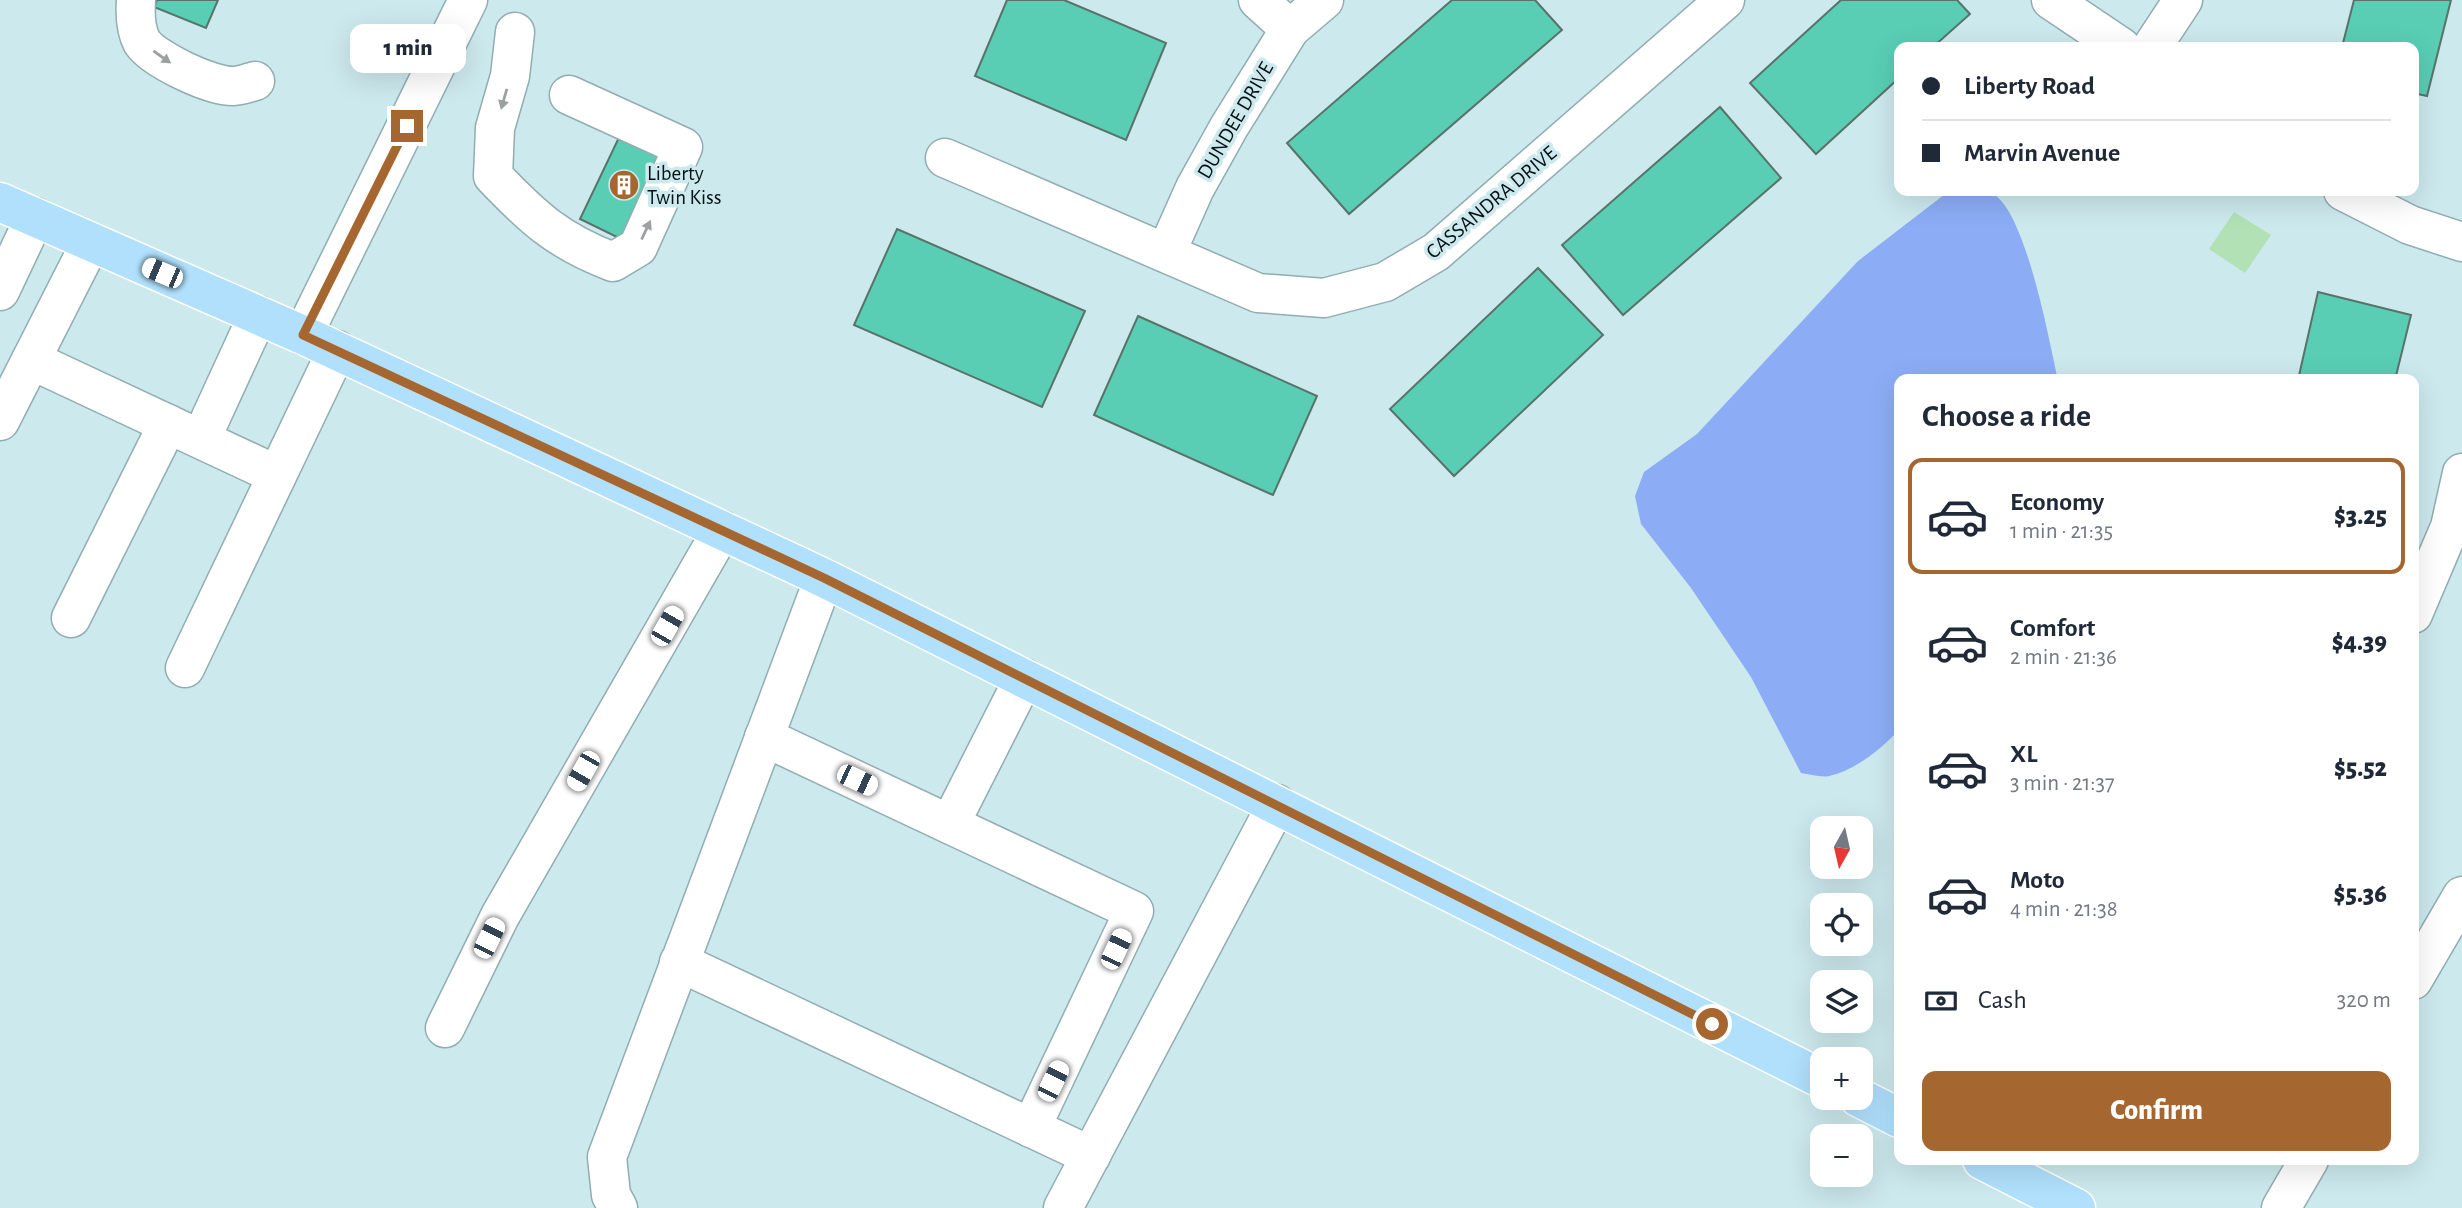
<!DOCTYPE html>
<meta charset="utf-8">
<style>
:root{--surface:#fff;--page:#f2f2f3;--text:#1f2937;--muted:#747a83;--line:#e0e1e3;--accent:#a6662f}
body{margin:0;font-family:"Alegreya Sans",sans-serif;background:var(--page);color:var(--text);height:100vh;display:flex;flex-direction:column;font-size:26px;white-space:nowrap}
*{box-sizing:border-box;margin:0}
p{font-size:23px;color:var(--muted)}
.icon{flex:none;width:38px;height:38px;fill:none;stroke:currentColor;stroke-width:2;stroke-linecap:round;stroke-linejoin:round}
.map{position:relative;flex:1;overflow:hidden}
.side{position:absolute;left:1894px;top:374px;width:525px;height:791px;display:flex;flex-direction:column;background:var(--surface);border-radius:14px;box-shadow:0 7px 28px #0002}
.side>*{flex:none}
.top-card{position:absolute;left:1894px;top:42px;width:525px;height:154px;border-radius:14px;box-shadow:0 7px 28px #0002;display:grid;align-content:center;height:154px;padding:0 28px;background:var(--surface)}
.needle{width:46px;rotate:188deg}
.tools{position:absolute;left:1810px;top:816px;display:grid;gap:14px}
.tools a{display:grid;place-items:center;width:63px;height:63px;border-radius:14px;background:var(--surface);box-shadow:0 7px 28px #0002;font-size:35px}
.end{position:absolute;width:32px;height:32px;margin:-16px;border:9px solid #a6662f;background:#fff;box-shadow:0 0 0 4px #fff}
.from{border-radius:50%}
.bubble{position:absolute;height:49px;border-radius:14px;background:var(--surface);box-shadow:0 7px 28px #0002;font-size:23px;font-weight:800;line-height:49px;text-align:center}
.car{position:absolute;width:21px;height:42px;margin:-21px -10px;border-radius:9px;box-shadow:0 0 5px 2px #0007;background:linear-gradient(#fff 24%,#345 0 40%,#fff 0 76%,#345 0 86%,#fff 0)}
.top-card b{display:flex;align-items:center;gap:24px;height:66px;font-size:26px}
.top-card b+b{border-top:2px solid var(--line)}
.top-card i{width:18px;height:18px;background:var(--text)}
ul{padding:0;list-style:none}
li{display:flex;align-items:center;gap:21px;height:116px;margin:0 14px 10px;padding:0 14px;border:4px solid transparent;border-radius:14px}
li div{flex:1}
li b{display:block;font-size:26px}
li em{font-style:normal;font-weight:800}
li.active{border-color:var(--accent)}
li>.icon{width:63px;height:63px;stroke-width:1.5}
h2{padding:0 28px;font-size:32px;line-height:84px}
.pay{display:flex;align-items:center;gap:18px;height:77px;padding:0 28px;font-size:26px}
.pay p{margin-inline-start:auto}
.cta{display:flex;gap:14px;margin-top:auto;padding:14px 28px}
.cta a{flex:1;height:80px;border-radius:14px;background:var(--accent);color:#fff;font-size:28px;font-weight:800;line-height:80px;text-align:center}
.map>svg:first-child{display:block}
</style>
<div class="map">
<svg width="2462" height="1208" viewBox="0 0 2462 1208">
<rect width="100%" height="100%" fill="#cce9ed"/>
<path fill="#b2e1b6" d="M2234,212L2271,235L2245,273L2209,249Z"/>
<path fill="#8cadf6" d="M1949,191C1961,191 1981,187 1992,193C2026,211 2049,341 2058,380H1899V730C1881,749 1856,770 1829,776C1821,778 1810,774 1801,773L1751,677L1691,588L1641,524L1635,496L1644,472L1697,434L1858,261Z"/>
<g fill="#59ceb5" stroke="#59726c" stroke-width="2">
<path d="M157,0H218L206,28L154,7Z"/>
<path d="M1007,0H1064L1166,43L1126,140L975,76Z"/>
<path d="M1452,0H1535L1562,30L1349,214L1287,143Z"/>
<path d="M1841,0H1957L1970,14L1933,47H1899V78L1816,154L1750,83Z"/>
<path d="M2354,0H2451L2427,96L2413,93V47H2342Z"/>
<path d="M1720,107L1781,178L1623,315L1562,245Z"/>
<path d="M623,129L668,151L625,241L580,219Z"/>
<path d="M897,229L1085,311L1042,407L854,325Z"/>
<path d="M1538,268L1603,335L1454,476L1390,409Z"/>
<path d="M2318,292L2411,315L2395,380H2298Z"/>
<path d="M1138,316L1317,396L1273,495L1094,415Z"/>
</g>
<g fill="none" stroke-linecap="round" stroke-linejoin="round">
<g stroke="#91adb1" stroke-width="41">
<g id="minor">
<path d="M136,0C135,14 135,29 142,42C154,60 212,87 234,86C240,86 248,83 255,81"/>
<path d="M1258,0L1290,29"/>
<path d="M2051,0L2121,47"/>
<path d="M515,32L510,76L495,128L493,176C533,218 558,241 613,262L638,247L683,147L569,95"/>
<path d="M2152,47L2183,0"/>
<path d="M945,158L1258,293L1324,298L1385,282L1436,252L1725,0"/>
<path d="M2343,191L2410,225L2462,242"/>
<path d="M1166,253L1195,188L1229,127L1290,29L1324,0"/>
<path d="M0,291L35,217"/>
<path d="M303,335L468,0"/>
<path d="M31,360L277,475"/>
<path d="M0,421L91,242"/>
<path d="M201,439L258,315"/>
<path d="M2413,614L2450,527L2462,473"/>
<path d="M71,618L168,424"/>
<path d="M185,668L337,350"/>
<path d="M764,737L1134,911L1031,1128"/>
<path d="M950,824L1024,678"/>
<path d="M679,962L1091,1156"/>
<path d="M2413,980L2462,896"/>
<path d="M445,1028L500,916L722,530"/>
<path d="M618,1208L611,1195L607,1157L824,578"/>
<path d="M1063,1208L1277,804"/>
<path d="M2281,1208L2309,1160"/>
</g>
</g>
<g stroke="#fff" stroke-width="41">
<g id="major">
<path d="M0,202L303,335L824,578L1822,1079"/>
<path d="M1858,1097L1899,1118"/>
<path d="M1982,1160L2076,1208"/>
</g>
</g>
<use href="#minor" stroke="#fff" stroke-width="38"/>
<use href="#major" stroke="#b0e0fc" stroke-width="38"/>
</g>
<defs><path id="oneway-solid" d="M-6-.8H1V-3.2L6.5 0L1 3.2V.8H-6Z" transform="scale(1.75)"/></defs>
<g fill="#9ca0a1">
<use href="#oneway-solid" transform="translate(162 57) rotate(35)"/>
<use href="#oneway-solid" transform="translate(504 99) rotate(106)"/>
<use href="#oneway-solid" transform="translate(646 230) rotate(-65)"/>
</g>
<g fill="none" stroke-linecap="round" stroke-linejoin="round">
<path stroke="#a6662f" stroke-width="9" d="M407,126L303,335L824,578L1712,1024"/>
</g>
<defs>
<g id="building-disc" transform="scale(1.575)"><circle r="9.5" fill="#a6662f" stroke="#cce9ed"/><path d="M-4-6H4V6H1V3H-1V6H-4ZM-2.5-4.3h1.7v1.8h-1.7ZM.8-4.3h1.7v1.8H.8ZM-2.5-1h1.7V.8h-1.7ZM.8-1h1.7V.8H.8Z" fill="#fff"/></g>
</defs>
<g fill-rule="evenodd">
<use href="#building-disc" x="624" y="185"/>
</g>
<g text-anchor="middle" stroke-width="7" stroke-linejoin="round" paint-order="stroke">
<g font-size="21" fill="#071113" stroke="#cce9ed">
<text transform="translate(1235 120) rotate(-60)" y="7">DUNDEE DRIVE</text>
<text transform="translate(1491 202) rotate(-40)" y="7">CASSANDRA DRIVE</text>
</g>
<g font-size="21" fill="#071113" stroke="#cce9ed" text-anchor="start">
<text x="647" y="180">Liberty<tspan x="647" dy="24">Twin Kiss</tspan></text>
</g>
</g>
</svg>
<div class="tools">
<a><svg class="needle" viewBox="-14 -14 28 28"><path d="M0-13l5 13h-10z" fill="#e53935"/><path d="M0 13l5-13h-10z" fill="#747a83"/></svg></a>
<a><svg class="icon" aria-label="locate" viewBox="0 0 24 24"><circle cx="12" cy="12" r="6"/><path d="M12 2v4M12 18v4M2 12h4M18 12h4"/></svg></a>
<a><svg class="icon" aria-label="layers" viewBox="0 0 24 24"><path d="M12 4l9 5-9 5-9-5zM3 14l9 5 9-5"/></svg></a>
<a>+</a>
<a>−</a>
</div>
<i class="end from" style="left:1712px;top:1024px"></i>
<i class="end" style="left:407px;top:126px"></i>
<div class="bubble" style="left:350px;top:24px;width:116px">1 min</div>
<i class="car" style="left:162px;top:273px;rotate:293deg"></i>
<i class="car" style="left:667px;top:626px;rotate:30deg"></i>
<i class="car" style="left:583px;top:771px;rotate:210deg"></i>
<i class="car" style="left:857px;top:780px;rotate:115deg"></i>
<i class="car" style="left:489px;top:938px;rotate:26deg"></i>
<i class="car" style="left:1116px;top:949px;rotate:25deg"></i>
<i class="car" style="left:1053px;top:1081px;rotate:26deg"></i>
<div class="top-card">
<b><i class="from"></i>Liberty Road</b>
<b><i></i>Marvin Avenue</b>
</div>
<section class="side">
<h2>Choose a ride</h2>
<ul>
<li class="active"><svg class="icon" aria-label="car" viewBox="0 0 24 24"><path d="M5 17H2v-5l4-1 3-4h7l3 4 3 1v5h-3M9 17h6M6 11h13"/><circle cx="7" cy="17" r="2"/><circle cx="17" cy="17" r="2"/></svg><div><b>Economy</b><p>1 min · 21:35</p></div><em>$3.25</em></li>
<li><svg class="icon" aria-label="car" viewBox="0 0 24 24"><path d="M5 17H2v-5l4-1 3-4h7l3 4 3 1v5h-3M9 17h6M6 11h13"/><circle cx="7" cy="17" r="2"/><circle cx="17" cy="17" r="2"/></svg><div><b>Comfort</b><p>2 min · 21:36</p></div><em>$4.39</em></li>
<li><svg class="icon" aria-label="car" viewBox="0 0 24 24"><path d="M5 17H2v-5l4-1 3-4h7l3 4 3 1v5h-3M9 17h6M6 11h13"/><circle cx="7" cy="17" r="2"/><circle cx="17" cy="17" r="2"/></svg><div><b>XL</b><p>3 min · 21:37</p></div><em>$5.52</em></li>
<li><svg class="icon" aria-label="car" viewBox="0 0 24 24"><path d="M5 17H2v-5l4-1 3-4h7l3 4 3 1v5h-3M9 17h6M6 11h13"/><circle cx="7" cy="17" r="2"/><circle cx="17" cy="17" r="2"/></svg><div><b>Moto</b><p>4 min · 21:38</p></div><em>$5.36</em></li>
</ul>
<div class="pay"><svg class="icon" aria-label="cash" viewBox="0 0 24 24"><path d="M3 7h18v10H3z"/><circle cx="12" cy="12" r="2"/></svg>Cash<p>320 m</p></div>
<div class="cta"><a>Confirm</a></div>
</section>
</div>
